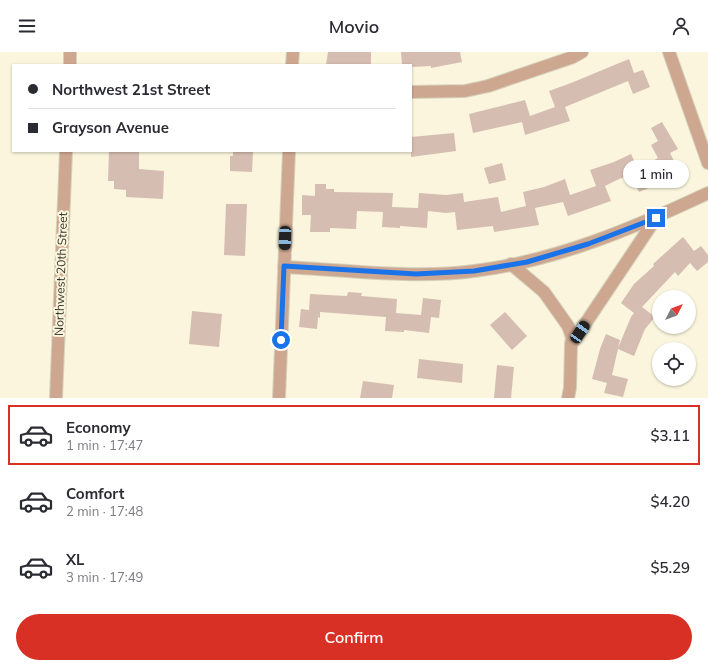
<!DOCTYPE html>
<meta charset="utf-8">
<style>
:root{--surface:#fff;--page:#f7f7f7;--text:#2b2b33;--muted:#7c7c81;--line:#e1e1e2;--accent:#d93025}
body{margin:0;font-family:Mulish,sans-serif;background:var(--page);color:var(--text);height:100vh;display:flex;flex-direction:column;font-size:15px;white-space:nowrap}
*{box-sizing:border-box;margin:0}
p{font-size:13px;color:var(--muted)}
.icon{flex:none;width:22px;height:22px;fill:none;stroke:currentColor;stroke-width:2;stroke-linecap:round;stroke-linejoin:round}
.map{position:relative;height:346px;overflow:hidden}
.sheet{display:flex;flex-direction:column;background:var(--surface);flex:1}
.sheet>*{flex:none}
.top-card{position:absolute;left:12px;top:12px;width:400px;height:88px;border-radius:0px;box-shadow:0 1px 3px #0004;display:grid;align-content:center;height:88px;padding:0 16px;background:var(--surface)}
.needle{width:26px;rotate:48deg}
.controls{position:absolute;left:652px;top:238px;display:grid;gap:8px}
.controls a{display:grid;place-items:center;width:44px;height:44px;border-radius:50%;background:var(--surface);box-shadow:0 1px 3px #0004;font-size:20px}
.end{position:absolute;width:18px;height:18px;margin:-9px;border:5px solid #1a73e8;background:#fff;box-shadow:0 0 0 2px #fff}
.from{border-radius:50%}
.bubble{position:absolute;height:28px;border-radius:14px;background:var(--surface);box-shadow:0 1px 3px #0004;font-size:13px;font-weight:600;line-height:28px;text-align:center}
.car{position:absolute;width:12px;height:24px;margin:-12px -6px;border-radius:5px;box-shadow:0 0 3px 1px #0007;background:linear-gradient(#222 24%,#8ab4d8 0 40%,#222 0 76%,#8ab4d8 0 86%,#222 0)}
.top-card b{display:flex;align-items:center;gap:14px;height:38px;font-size:15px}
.top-card b+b{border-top:1px solid var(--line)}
.top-card i{width:10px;height:10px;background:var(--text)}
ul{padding:7px 0 0;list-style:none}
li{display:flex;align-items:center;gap:12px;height:60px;margin:0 8px 6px;padding:0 8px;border:2px solid transparent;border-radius:0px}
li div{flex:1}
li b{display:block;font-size:15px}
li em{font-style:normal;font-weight:600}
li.on{border-color:var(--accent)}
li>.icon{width:36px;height:36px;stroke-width:1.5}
.cta{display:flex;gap:8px;margin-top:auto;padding:8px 16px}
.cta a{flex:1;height:46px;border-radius:24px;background:var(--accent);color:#fff;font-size:16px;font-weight:600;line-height:46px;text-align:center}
header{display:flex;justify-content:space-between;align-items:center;height:52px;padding:0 16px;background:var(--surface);font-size:18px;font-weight:600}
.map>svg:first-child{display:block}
</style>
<header><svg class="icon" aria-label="menu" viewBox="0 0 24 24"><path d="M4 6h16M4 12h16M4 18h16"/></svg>Movio<svg class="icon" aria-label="person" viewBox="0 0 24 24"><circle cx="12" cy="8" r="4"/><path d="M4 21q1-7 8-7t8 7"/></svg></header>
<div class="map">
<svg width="708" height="346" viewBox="0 0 708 346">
<rect width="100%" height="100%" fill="#faf5dc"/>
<g fill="#d6bdb1">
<path d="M328,0H371V13H326Z"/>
<path d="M401,0H460L462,10L431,16V14L411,15V13H402Z"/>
<path d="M629,7L634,21L643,18L650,35L633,42L628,29L565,55L570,69L525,83L522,70L473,81L469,62L525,48L530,64L555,55L549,39L571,31Z"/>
<path d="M662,70L678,97L670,101L678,117L654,130L656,133L639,140L631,123L619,127L605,134L611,149L568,164L563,150L535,156L539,173L494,180L493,174L457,178L455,160L446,161L428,159L427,176L400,174V176L382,175L383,160L357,159L356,177L330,176V180H310L311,163H302V143L315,144V132H326V137H334V140L393,141L392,155L418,156L419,141L446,143L463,141L464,150L498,145L501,160L526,154L523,140L544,135L565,127L570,143L596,134L590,118L614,110L631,102L638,117L658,106L651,93L658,89L651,76Z"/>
<path d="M454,81L456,99L411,105V85Z"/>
<path d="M109,99H139V117L164,119L163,147L126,145V138L114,137V129H108Z"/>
<path d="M233,99H253L252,120L230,119V104H233Z"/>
<path d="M502,111L506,128L489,132L484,116Z"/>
<path d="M226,152H247L245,204L224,203Z"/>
<path d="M683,185L694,199L701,194L708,203V210L697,219L690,211L678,224L675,220L642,255L655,265L645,277L634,304L618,297L612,323L628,327L623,345L604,341L607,331L592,327L600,297L606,282L620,288L618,296L631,265L634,261L621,251L634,232L654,214L653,212Z"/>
<path d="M348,240L362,241L361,244L397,247L396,261L421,263L423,246L441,248L439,266L431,265L429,281L404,278V280L385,279L386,265L320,260V266L318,265L317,277L299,275L301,257L309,258L310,242L347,244Z"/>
<path d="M192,259L222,262L219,295L189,292Z"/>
<path d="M505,260L527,284L512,298L490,273Z"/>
<path d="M419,307L463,312L462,331L417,326Z"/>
<path d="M497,313L514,315L511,346H494Z"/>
<path d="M363,329L394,333L392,346H360Z"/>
</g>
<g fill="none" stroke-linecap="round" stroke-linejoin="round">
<g stroke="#d6d1bb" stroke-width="14">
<g id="minor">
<path d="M669,0L708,111"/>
<path d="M70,13V0"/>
<path d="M292,13L293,0"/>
<path d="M411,40L465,39L488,34L573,5L582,0"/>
<path d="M511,212L544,240L568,274L572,285L571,293"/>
<path d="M284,215C346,218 412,227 474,219C556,209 634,176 708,141"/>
<path d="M56,346L66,99"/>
<path d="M279,346L289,99"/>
<path d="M568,346L570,336L571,293L656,166"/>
</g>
</g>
<use href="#minor" stroke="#cea791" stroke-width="12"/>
</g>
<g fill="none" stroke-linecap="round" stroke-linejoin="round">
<path stroke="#1a73e8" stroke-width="5" d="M281,288L284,214L416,222L474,219L527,210L588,192L656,166"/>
</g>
<g text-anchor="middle" stroke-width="4" stroke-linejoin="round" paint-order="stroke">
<g font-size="12" fill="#302f25" stroke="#faf5dc">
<text transform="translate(61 222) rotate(-88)" y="4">Northwest 20th Street</text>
</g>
</g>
</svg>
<div class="controls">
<a><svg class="needle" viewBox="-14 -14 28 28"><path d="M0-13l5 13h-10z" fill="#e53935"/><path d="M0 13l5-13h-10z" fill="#7c7c81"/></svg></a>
<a><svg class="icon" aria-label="locate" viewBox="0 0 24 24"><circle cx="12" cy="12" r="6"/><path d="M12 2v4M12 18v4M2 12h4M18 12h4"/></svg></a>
</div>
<i class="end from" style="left:281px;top:288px"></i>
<i class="end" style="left:656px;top:166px"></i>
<div class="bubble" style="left:623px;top:108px;width:66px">1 min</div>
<i class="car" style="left:285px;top:186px;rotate:182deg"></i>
<i class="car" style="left:580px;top:280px;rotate:34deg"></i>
<div class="top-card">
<b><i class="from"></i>Northwest 21st Street</b>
<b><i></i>Grayson Avenue</b>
</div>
</div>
<section class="sheet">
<ul>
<li class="on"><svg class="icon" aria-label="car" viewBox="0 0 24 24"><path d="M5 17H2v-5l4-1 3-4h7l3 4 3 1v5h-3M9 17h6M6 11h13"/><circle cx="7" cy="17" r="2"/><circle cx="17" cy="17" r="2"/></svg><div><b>Economy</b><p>1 min · 17:47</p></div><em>$3.11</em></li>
<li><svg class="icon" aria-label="car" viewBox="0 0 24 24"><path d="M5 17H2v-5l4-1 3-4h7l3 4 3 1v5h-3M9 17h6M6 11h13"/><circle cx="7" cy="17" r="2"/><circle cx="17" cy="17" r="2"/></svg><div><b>Comfort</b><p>2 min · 17:48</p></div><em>$4.20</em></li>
<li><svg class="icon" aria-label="car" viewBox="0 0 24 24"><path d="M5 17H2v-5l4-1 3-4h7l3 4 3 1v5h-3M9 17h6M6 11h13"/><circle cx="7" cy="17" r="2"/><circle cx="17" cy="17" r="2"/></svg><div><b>XL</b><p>3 min · 17:49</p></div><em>$5.29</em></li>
</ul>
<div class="cta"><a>Confirm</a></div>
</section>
